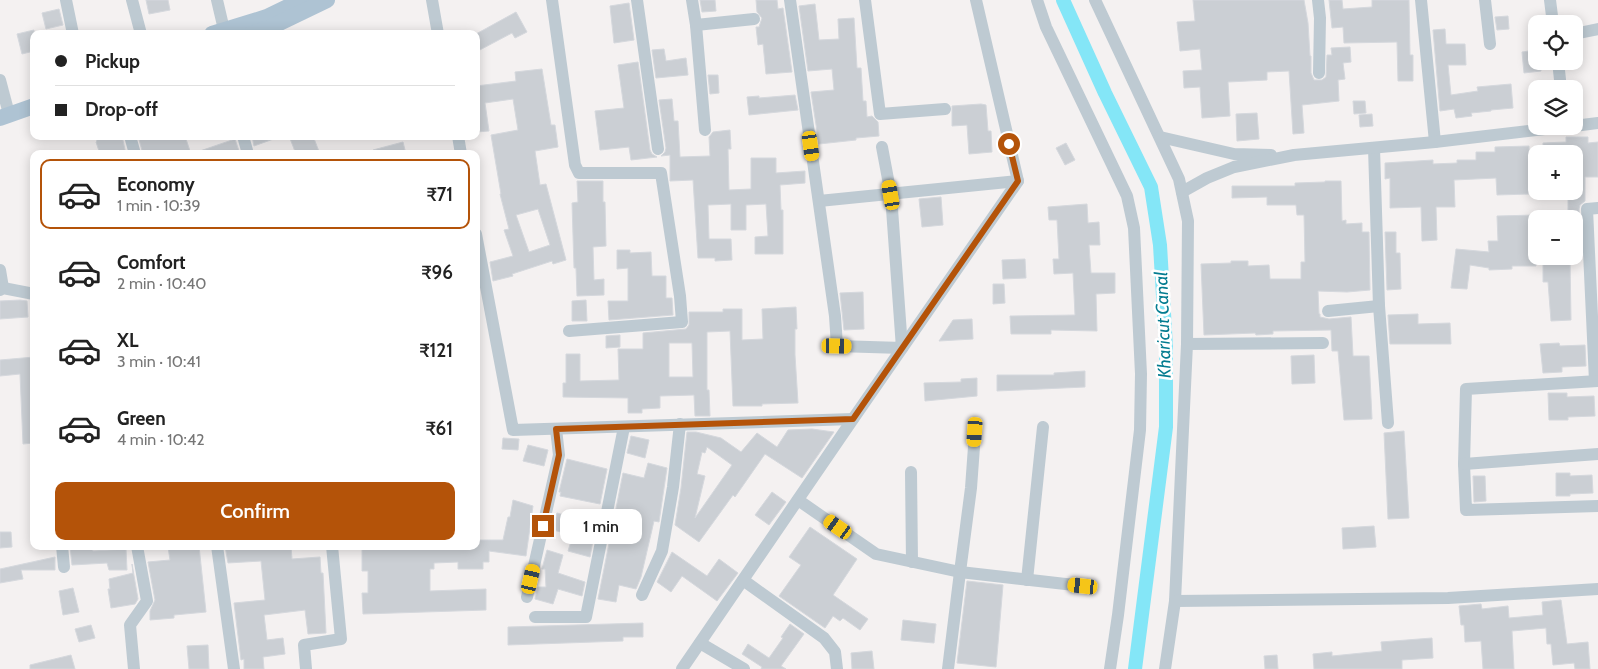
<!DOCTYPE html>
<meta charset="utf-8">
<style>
:root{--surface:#fff;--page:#f2f2f2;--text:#222;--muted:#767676;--line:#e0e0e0;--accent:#b45309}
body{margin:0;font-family:Cabin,sans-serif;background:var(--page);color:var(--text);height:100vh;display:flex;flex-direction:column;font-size:19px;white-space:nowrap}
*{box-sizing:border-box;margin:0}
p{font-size:16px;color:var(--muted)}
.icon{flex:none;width:28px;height:28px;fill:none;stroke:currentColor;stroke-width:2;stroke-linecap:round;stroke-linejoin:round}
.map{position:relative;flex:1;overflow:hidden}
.details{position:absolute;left:30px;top:150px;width:450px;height:400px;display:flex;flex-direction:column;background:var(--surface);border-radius:10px;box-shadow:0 2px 12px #0003}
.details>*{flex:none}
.guide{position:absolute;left:30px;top:30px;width:450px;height:110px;border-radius:10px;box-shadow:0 2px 12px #0003;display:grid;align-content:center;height:110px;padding:0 25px;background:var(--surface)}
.fabs{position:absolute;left:1528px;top:15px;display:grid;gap:10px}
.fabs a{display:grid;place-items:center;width:55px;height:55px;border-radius:10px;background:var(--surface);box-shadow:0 2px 12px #0003;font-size:25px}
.end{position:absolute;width:22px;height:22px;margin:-11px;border:6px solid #b45309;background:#fff;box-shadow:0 0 0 2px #fff}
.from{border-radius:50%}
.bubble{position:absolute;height:35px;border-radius:10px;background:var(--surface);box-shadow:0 2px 12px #0003;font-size:16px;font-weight:600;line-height:35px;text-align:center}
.car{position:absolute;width:15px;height:30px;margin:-15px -8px;border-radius:6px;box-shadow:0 0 4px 1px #0007;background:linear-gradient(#f5c518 24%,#345 0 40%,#f5c518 0 76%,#345 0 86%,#f5c518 0)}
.guide b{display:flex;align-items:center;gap:18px;height:48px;font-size:19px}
.guide b+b{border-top:1px solid var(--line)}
.guide i{width:12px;height:12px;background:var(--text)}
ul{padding:9px 0 0;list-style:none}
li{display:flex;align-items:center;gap:15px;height:70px;margin:0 10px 8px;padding:0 15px;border:2px solid transparent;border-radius:10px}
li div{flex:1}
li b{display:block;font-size:19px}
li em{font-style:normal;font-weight:600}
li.active{border-color:var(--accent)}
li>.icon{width:45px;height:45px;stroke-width:1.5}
.button{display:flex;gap:10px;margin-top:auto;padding:10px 25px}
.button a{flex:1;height:58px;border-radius:10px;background:var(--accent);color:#fff;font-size:20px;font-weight:600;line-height:58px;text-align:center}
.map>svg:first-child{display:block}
</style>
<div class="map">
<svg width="1598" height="669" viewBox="0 0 1598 669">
<rect width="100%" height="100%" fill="#f4f1f1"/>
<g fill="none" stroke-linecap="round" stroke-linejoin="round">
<path stroke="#84e6f7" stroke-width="14" d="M1063,0L1105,93L1151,187L1160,245L1166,347V427L1135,669"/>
</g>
<g fill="#cbcfd4" stroke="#d5d8dd" fill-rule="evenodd">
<path d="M146,0H168L170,10L149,14Z"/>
<path d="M700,0H715L716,11L702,12Z"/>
<path d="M756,0H777L778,9L783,8L792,72L766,74L763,44L758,45L756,27H759L762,18L757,12Z"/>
<path d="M1193,0H1304L1308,23L1310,56H1311V73L1314,80H1322L1326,77L1327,55H1332L1331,48L1350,47L1351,62L1343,63L1345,79L1338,80L1339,101L1302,105L1304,133L1293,134L1289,71L1267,72V80L1228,82L1230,116L1202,118L1200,87L1184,88L1183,71L1202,70L1200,49L1180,51L1177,22L1195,21Z"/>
<path d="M1329,0H1342L1343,9L1372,7V0H1409L1410,55H1413V81H1398L1397,42L1344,43L1343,27L1332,28Z"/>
<path d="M629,3L634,40L614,43L610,6Z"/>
<path d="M815,4L819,40L839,39L838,19L854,18L857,68H861L863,101H866L867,117L872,116L878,122L879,136L856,138V140L819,144L811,92L834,90L832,69L808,71L799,6Z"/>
<path d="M59,9L63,25L46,29L42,13Z"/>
<path d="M516,12L527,32L515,38L512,33L476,52V34Z"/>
<path d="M1508,16L1509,29L1497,30L1495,17Z"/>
<path d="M1445,29L1446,44H1465L1466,65H1448L1451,95L1478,91L1477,87L1511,84L1513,108L1491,110V111L1471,113L1472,116L1456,118L1454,109L1440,111L1433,30Z"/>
<path d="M34,30V51L22,54L17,34Z"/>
<path d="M664,49L666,61L686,58L688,75L656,78L652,50Z"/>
<path d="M1536,50V61H1540L1541,71L1524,73L1522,52Z"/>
<path d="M638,62L650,150L652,154L657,157L631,160L629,147L600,150L595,111L624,108L618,65Z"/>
<path d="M542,69L551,125H555L558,147L535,151L540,185L546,184L566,260L553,264L552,261L512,274L513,276L493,281L490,262L513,256L504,230L509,229L500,194H501L491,135L518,130L513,99L485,103L489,131L476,132V86L516,81L515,72ZM538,209L550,245L529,252L516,215Z"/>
<path d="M708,75H718L719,93L710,94Z"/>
<path d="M795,95L798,110L749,115L747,97L759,96V98Z"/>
<path d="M672,99L674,121H678L680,157L710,156L709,137L713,132L730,130L731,149H728L729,190L751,189V158H776V173L805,171V183L780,185L781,210H783V254H755V237L768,236L766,204L746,205V230H731V204L708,205L709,239H731L732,260L715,261V258H698L693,180L670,181V155L661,156L665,152L666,148L659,100Z"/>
<path d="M1353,101H1365L1366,113L1354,114Z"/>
<path d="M981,104L986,105L988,131H991L992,152L969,154L967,125L952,126V106Z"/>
<path d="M1257,113L1259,139L1237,141L1236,114Z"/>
<path d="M1372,114L1373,126L1360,127L1359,115Z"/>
<path d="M95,136H122L126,154H100L96,142L97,141Z"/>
<path d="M138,136H185L191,154H143Z"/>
<path d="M252,136H278L279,137L254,146Z"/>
<path d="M289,136H313L320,154H296Z"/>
<path d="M1566,137H1588V143L1598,142V177H1585V201L1580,205L1579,209L1580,233H1574V219H1568V191H1574V154H1543V143L1566,142Z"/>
<path d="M235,139L240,154H198L197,152Z"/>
<path d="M403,142L406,154H373V150Z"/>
<path d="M1066,143L1075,160L1065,165L1056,148Z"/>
<path d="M1529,146L1530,194L1497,195L1496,178L1454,180L1455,207H1436L1437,240L1422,241L1421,207L1390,208V178L1385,179V163L1433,160V164L1457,163V160H1476V152H1495V147Z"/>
<path d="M577,181H603V202H605L606,246L593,247L594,280L604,279V295L577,296L576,268H574L572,203L578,202Z"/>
<path d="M1325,181H1341L1342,221L1346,220V224L1362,223V232H1369L1370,290L1347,292L1318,291L1319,314H1320V317L1329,319L1351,317L1353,356H1369L1372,419L1344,420L1338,351H1332L1331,330L1273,331V334L1256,335L1255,333L1204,335L1201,264L1231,263V261H1248V266L1269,265L1270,279H1301V262H1305L1304,215H1297L1296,205H1267V197L1232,198V186H1295V183L1325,182Z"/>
<path d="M941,197L943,225L922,227L919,199Z"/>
<path d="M1087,204L1088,223L1099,222L1100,245H1089L1091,273H1115V293L1096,294L1097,331L1051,330V334H1011L1010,316L1075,315L1073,273L1054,274L1053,259H1059L1057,220H1049L1048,207Z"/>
<path d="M1536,215V266H1512V269L1489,270V268L1470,265L1467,289L1451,288L1456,249L1489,252L1488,241H1498L1497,216Z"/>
<path d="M1385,232H1396V253H1400L1401,289L1387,290Z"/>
<path d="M617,250H630V253L651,252L652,276H666V298H672L673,315L609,320L608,301H628V268L617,269Z"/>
<path d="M1025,259L1026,278L1003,279L1002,260Z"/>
<path d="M1570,259L1571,320L1551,321L1548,282H1543V260Z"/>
<path d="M993,284H1004L1005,303L993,304Z"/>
<path d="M863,292L864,329L844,330L840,293Z"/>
<path d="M20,300L27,301L28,317L0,319V301Z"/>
<path d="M586,300L587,321H572V301Z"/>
<path d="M796,307L797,329H795V355L798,403L762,404V406H733L730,331L707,332V390H709L710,416H695L694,395L660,396V408L642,409V413H628V398L563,397V383H566V354H580V381L619,380L618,349H643V333L686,329L689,325V312H723V309H742V340L763,339L762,309ZM669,343H692L693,377H669Z"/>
<path d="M1418,314V324L1450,323L1451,344H1390L1388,315Z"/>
<path d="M972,319L973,339L939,341L953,320Z"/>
<path d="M620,335V347L606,348V336Z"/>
<path d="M1559,343L1560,346L1585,345L1586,366L1562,367V372L1543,373L1540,344Z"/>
<path d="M1314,355L1315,383L1292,384L1291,356Z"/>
<path d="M34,357V443L23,444L20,374L0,376V360Z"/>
<path d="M1085,371V387L997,391V375H1054V373Z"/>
<path d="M977,378V396L925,401L924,383L961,382V379Z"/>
<path d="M1548,393H1567V397L1594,396L1595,416L1568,417V420H1549Z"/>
<path d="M812,429L834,432L802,478L765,454L735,497L733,495L699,542L675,525L681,488L687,432H696L721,438L741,452L757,433L777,447L788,430ZM707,447L732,465L695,518L705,476L697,474L702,452L705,453Z"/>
<path d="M1404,431L1409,518L1388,519L1384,433Z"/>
<path d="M631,436L649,440L645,458L627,453Z"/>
<path d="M503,438L519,439L518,450L502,449Z"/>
<path d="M528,445L548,450L544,466L523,461Z"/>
<path d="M567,459L607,469L600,504L560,496L561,492H559Z"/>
<path d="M648,463L667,468L659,522L654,521L641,577L636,589L619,585L616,602L598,599L623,473L644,478Z"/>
<path d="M1556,473H1570V476L1592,475L1593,493L1570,494V496H1556Z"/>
<path d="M1473,476H1485L1486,501L1474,502Z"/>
<path d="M772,492L786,502L769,525L755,515Z"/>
<path d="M513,500L533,506L526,556L489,551V562H483V569H458V562L434,563V569H430V591L486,589V610L363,614L362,593H368V571H362V548H367V546H476V540H503L508,517H510Z"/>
<path d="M557,513L596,524L590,557L568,551L573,535L553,530Z"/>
<path d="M1374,526L1376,547L1343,549L1342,528Z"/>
<path d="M810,527L857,559L833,595L868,619L860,630L843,618L840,621L833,616L825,628L779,596L801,565L789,557Z"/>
<path d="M0,532H11L12,547L0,548Z"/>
<path d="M70,546H91L93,551L126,549L127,570H109L107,563L72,565Z"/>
<path d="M199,546L206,612L174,615V618L150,620V611L155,600L148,562L170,560L168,547Z"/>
<path d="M225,546H291L292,559L320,557L321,573H323L326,633L308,634L305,610L264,615L267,640L283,638L285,654L263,657L264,669H244V659L241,660L234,603L265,600L261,561L228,563Z"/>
<path d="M547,550L563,555L558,573L585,582L582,596L558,589L553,604L535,599L538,587H546L545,569H542Z"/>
<path d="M672,552L707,576L719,559L738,573L717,601L682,576L671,592L657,582Z"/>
<path d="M55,557V570H21L23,579L0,583V569Z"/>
<path d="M132,564L138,599L135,604L111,608L108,589H110L109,579L133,573Z"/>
<path d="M967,581L1003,585L996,667L957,663Z"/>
<path d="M73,588L79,612L63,615L59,591Z"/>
<path d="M1561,600L1567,644L1588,642L1590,669H1575L1574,663L1553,665L1551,644H1547L1546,628L1512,631L1514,669H1483L1481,641L1465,642L1464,625H1461L1459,606L1481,604L1482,609L1508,606L1509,618L1543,615L1542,602Z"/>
<path d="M903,620L936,624L934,643L901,640Z"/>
<path d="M643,623V637H623V641L508,645V627Z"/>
<path d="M790,624L804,634L781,666L786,669H761L762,667L742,654L748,644L769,658L783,638L781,637Z"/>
<path d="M91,625L95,638L79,642L75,629Z"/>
<path d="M1432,638L1433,658L1402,660V669H1314L1313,654L1332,652V656L1382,651L1381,642Z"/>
<path d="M208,645L209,669H189L187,646Z"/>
<path d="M872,651L874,669H852L851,653Z"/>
<path d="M71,655L75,669H30V665Z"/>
<path d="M1277,655L1278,669H1265L1264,656Z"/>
</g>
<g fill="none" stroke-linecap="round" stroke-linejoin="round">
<g stroke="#becad2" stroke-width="12">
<path d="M66,0L73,34"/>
<path d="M132,0L141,34"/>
<path d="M217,0L225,34"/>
<path d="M432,0L438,34"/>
<path d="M552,0L575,165L579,173H661L680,296L682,322L569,331"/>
<path d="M637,0L658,149"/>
<path d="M692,0L696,25L705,130"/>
<path d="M790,0L835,316L837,346L902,348L891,195L882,147"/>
<path d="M865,0L880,114L945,109"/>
<path d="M1037,0L1046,27L1127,196L1134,228L1141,374L1140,430L1118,615L1110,669"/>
<path d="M1095,0L1179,179L1188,221L1187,344L1175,601L1165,669"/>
<path d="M1318,0L1320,18L1319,73"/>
<path d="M1421,0L1435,142"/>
<path d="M1485,0L1490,44"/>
<path d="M1550,0L1553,24"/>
<path d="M696,25L754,19"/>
<path d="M1574,34L1598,29"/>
<path d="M1558,61L1561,89"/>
<path d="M0,80L9,114"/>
<path d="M1574,126L1598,123"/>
<path d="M130,136L135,154"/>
<path d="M243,136L248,154"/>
<path d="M458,136L461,154"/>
<path d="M1160,137L1234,154L1271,155"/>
<path d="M1374,148L1379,306L1388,423"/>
<path d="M1182,192L1207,178L1234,167L1294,155L1435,142L1570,126"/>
<path d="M819,201L1018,181"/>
<path d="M476,234L513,430L853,419"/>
<path d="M0,270L3,288"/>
<path d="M0,290L3,288L34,294"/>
<path d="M1328,311L1379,306"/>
<path d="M1187,344L1323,343"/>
<path d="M1595,381L1587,209L1598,208"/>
<path d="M1598,381L1466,389L1464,464L1466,510L1598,506"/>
<path d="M1464,464L1598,454"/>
<path d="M911,472L912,562"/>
<path d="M798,500L876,554L960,572L971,488L975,433"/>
<path d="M62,546L64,567"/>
<path d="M217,546L234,669"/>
<path d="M743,580L824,638L835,652L837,669"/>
<path d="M1027,580L1043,427"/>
<path d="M642,595L662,551L673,487L680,424"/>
<path d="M527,597L559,455L556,429"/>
<path d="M1175,601L1448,598L1598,589"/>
<path d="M535,617H586L624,427"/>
<path d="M700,643L744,669"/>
<path d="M134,669L130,625L147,601L137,546"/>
<path d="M306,669L304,645L341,639L332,546"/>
<path d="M682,669L853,419L1018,181L976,0"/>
<path d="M948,669L960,572L1083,586"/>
</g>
<g stroke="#aec3d3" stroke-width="16">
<path d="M212,34L267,17L302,0"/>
<path d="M251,34L271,27L327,0"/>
<path d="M0,118L34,106"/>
</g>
</g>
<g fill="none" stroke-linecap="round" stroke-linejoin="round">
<path stroke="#b45309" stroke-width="6" d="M543,526L559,455L556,429L853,419L1018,181L1009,144"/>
</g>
<g text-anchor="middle" stroke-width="5" stroke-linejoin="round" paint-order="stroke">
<g font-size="18" font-style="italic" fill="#047c90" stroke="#fff">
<text transform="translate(1163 325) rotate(-92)" y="6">Kharicut Canal</text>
</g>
</g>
</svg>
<div class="fabs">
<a><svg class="icon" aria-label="locate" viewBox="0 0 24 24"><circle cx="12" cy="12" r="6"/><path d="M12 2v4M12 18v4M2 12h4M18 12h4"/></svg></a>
<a><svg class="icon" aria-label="layers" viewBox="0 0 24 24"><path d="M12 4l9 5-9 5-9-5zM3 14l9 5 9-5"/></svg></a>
<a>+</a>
<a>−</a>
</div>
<i class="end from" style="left:1009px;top:144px"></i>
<i class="end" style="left:543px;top:526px"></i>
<div class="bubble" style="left:560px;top:509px;width:82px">1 min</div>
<i class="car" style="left:811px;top:146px;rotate:172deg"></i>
<i class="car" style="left:891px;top:195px;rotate:350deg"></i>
<i class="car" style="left:837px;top:346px;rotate:91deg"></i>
<i class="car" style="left:975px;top:432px;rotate:184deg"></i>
<i class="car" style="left:838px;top:527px;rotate:305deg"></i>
<i class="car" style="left:531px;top:579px;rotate:13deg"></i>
<i class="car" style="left:1083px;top:586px;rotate:276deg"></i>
<div class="guide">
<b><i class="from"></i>Pickup</b>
<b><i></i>Drop-off</b>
</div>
<section class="details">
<ul>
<li class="active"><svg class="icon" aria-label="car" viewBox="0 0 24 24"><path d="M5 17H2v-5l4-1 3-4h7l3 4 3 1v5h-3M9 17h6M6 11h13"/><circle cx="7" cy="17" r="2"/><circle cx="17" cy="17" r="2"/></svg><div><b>Economy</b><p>1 min · 10:39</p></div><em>₹71</em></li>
<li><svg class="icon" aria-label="car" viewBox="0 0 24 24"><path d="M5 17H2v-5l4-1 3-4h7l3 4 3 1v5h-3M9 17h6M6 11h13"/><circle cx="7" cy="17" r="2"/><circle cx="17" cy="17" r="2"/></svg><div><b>Comfort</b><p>2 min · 10:40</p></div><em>₹96</em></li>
<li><svg class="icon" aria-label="car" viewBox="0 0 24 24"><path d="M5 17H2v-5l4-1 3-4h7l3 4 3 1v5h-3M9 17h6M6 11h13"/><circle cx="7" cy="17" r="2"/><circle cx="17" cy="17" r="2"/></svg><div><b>XL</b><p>3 min · 10:41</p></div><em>₹121</em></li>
<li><svg class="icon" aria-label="car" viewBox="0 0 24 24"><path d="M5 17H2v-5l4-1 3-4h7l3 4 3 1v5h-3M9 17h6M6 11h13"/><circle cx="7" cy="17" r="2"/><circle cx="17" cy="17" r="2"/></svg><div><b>Green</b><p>4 min · 10:42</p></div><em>₹61</em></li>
</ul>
<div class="button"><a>Confirm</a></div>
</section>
</div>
